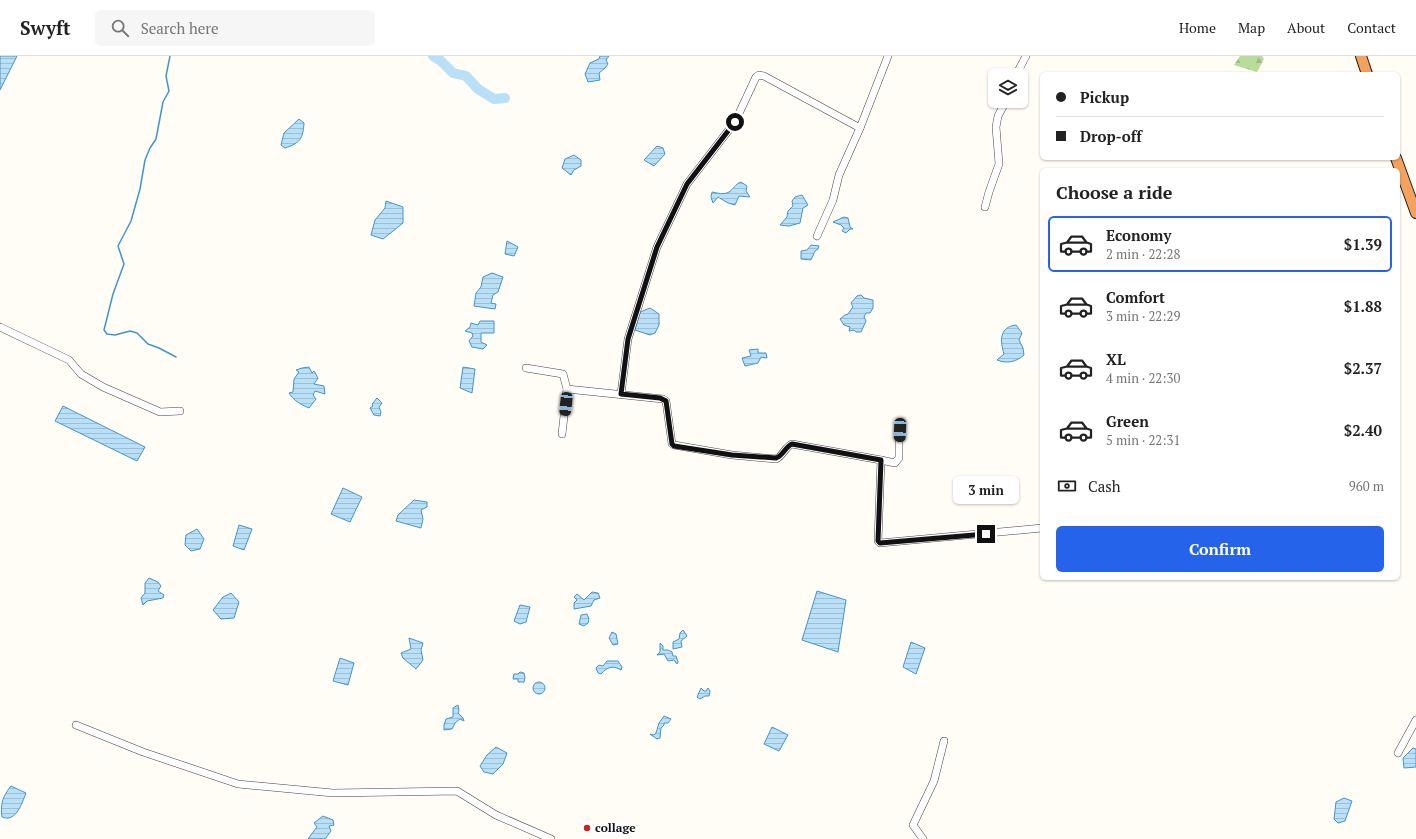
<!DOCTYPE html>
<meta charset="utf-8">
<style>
:root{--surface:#fff;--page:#f6f6f6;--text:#222;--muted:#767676;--line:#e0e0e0;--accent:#2563eb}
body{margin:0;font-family:"PT Serif",serif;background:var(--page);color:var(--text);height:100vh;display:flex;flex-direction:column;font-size:15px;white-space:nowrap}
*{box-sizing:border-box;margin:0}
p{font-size:13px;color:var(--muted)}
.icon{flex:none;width:22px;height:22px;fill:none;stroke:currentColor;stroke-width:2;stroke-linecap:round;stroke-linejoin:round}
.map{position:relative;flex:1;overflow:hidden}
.panel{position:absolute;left:1040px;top:112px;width:360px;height:412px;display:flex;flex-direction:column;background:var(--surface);border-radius:6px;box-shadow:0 1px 3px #0004}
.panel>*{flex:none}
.top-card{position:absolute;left:1040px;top:16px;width:360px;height:88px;border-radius:6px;box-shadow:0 1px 3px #0004;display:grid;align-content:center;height:88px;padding:0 16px;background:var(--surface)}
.controls{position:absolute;left:988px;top:12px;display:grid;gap:8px}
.controls a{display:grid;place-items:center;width:40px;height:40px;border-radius:6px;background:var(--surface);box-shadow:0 1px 3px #0004;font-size:20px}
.end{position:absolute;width:18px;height:18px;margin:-9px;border:5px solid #111;background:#fff;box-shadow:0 0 0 2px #fff}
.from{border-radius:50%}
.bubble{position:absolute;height:28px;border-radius:6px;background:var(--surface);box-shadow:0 1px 3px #0004;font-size:13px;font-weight:600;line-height:28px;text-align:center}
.car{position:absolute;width:12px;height:24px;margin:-12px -6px;border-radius:5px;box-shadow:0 0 3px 1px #0007;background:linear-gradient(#222 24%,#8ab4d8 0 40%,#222 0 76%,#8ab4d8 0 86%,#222 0)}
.top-card b{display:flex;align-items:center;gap:14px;height:38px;font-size:15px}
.top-card b+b{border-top:1px solid var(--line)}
.top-card i{width:10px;height:10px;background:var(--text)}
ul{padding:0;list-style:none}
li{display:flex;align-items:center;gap:12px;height:56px;margin:0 8px 6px;padding:0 8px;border:2px solid transparent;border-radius:6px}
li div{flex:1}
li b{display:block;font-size:15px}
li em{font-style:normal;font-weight:600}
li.active{border-color:var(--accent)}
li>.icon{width:36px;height:36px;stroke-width:1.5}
h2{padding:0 16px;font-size:18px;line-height:48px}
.pay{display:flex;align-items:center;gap:10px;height:44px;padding:0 16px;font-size:15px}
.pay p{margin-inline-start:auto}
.cta{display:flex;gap:8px;margin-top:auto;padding:8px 16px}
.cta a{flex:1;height:46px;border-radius:6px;background:var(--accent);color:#fff;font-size:16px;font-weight:600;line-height:46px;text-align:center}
header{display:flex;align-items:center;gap:24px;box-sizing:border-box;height:56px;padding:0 20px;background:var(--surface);border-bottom:1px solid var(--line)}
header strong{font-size:19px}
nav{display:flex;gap:22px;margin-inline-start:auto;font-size:14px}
.search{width:280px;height:36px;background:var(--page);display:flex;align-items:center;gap:10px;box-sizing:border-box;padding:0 14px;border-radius:6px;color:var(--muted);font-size:15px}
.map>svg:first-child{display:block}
</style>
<header>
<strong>Swyft</strong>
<div class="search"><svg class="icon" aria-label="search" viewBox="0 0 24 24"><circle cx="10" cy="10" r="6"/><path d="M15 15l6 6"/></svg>Search here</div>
<nav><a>Home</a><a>Map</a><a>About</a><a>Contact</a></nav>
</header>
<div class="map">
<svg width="1416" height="783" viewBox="0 0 1416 783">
<defs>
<pattern id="forest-firs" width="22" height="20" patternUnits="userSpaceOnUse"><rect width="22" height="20" fill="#b9dc9c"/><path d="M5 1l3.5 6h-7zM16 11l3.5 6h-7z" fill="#9ebc85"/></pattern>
<pattern id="water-rules" width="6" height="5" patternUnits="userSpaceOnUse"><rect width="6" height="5" fill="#b9e0f7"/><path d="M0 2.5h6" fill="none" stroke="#9ebfd3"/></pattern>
</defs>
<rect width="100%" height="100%" fill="#fffdf5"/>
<path fill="url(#forest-firs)" d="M1240,0H1262L1264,3L1257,16L1234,9Z"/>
<g fill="url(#water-rules)" stroke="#3f96cf">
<path d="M0,0H17L0,34Z"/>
<path d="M600,0H609L606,4L608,8L605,12L599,17L600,24L588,26L585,18L590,7L599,3Z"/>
<path d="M299,63L304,67C303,83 300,87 285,92L281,89L284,77Z"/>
<path d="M657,90L663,92L665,98L654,110L644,104Z"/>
<path d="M574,99L581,104V110L574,114L571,119L562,112L565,103Z"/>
<path d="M741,126L747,130L746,135L750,141L739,140L735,149L728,147L718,141L713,147L711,141L712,136C717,137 724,139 729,136C734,133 735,128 741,126Z"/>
<path d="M802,139L808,149L803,152L800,167L789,170L780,169L787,161L788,155L793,150L792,145L795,141Z"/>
<path d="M386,145L403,151V167L383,183L371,179L375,164L385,152Z"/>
<path d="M844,161L848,162L850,171L853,173H850L846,177L842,175L844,172L841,169L833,166Z"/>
<path d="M507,185L518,191L514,200L505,198Z"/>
<path d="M811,189L819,190L818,193L815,195L811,204L801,203V195L807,194Z"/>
<path d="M492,217L503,221L498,236L493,239L491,247L496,248L495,253L474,250L476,237L481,231L483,221Z"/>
<path d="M861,239L864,242L873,244V252L870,257H866L864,261L866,265L861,276H856L854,274L849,275L850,271L844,269L840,263L845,259L848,258L853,251L851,247L857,240Z"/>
<path d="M650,252L659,258V269L655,277L650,279L635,274L640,256Z"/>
<path d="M480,265H494V277H481V286L487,289L483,293L472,291L469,285L473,280L472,277L465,275L470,271L471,267L478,269Z"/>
<path d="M1016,269L1022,277L1019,284L1023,292L1024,299C1016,306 1007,308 997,304L1004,298C1000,285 999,271 1016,269Z"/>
<path d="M758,293V297H766L767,302L761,301L758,307L745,310L742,302L751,300L749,294Z"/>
<path d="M463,311L475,313L472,337L460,332Z"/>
<path d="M302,312L309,311L312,317L314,315L318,322L314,328L324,330L325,338L315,335L313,339L316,343L309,352C300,348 294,345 289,337L293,336L294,323L299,316L296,314Z"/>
<path d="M377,342L382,347L379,351L381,356L380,360L374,359L370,352L373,350L372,348Z"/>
<path d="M63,350L145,391L137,405L55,365Z"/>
<path d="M343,432L362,441L350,466L331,458Z"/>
<path d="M414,444L427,446V451L421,454L423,463L421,472L396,465L398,459Z"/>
<path d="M239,469L252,473L244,494L233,490Z"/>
<path d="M197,473L204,483L200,493L191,495L185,489L186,479Z"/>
<path d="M149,522L158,526L161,530L158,535L164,539L163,542L147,545L143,549L141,542L145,537V527Z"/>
<path d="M817,535L846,544L838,596L802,584Z"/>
<path d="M592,536L598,537L600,542L594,544L591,550L574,553V547L577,544L574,541L577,538L584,544Z"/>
<path d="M231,537L239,546L234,562L221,563L213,554L223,541Z"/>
<path d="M520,549L530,551L526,566L520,568L514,565Z"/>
<path d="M587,558L589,563L588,567L584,570L579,568L581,559Z"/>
<path d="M683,574L687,580L681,585L682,591L673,593V586L679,583L680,577Z"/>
<path d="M612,576L616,578L618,588L613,589L609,582Z"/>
<path d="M409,582L423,587L421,594L423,604L416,613L403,602L401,597L411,593Z"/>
<path d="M911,586L925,592L916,618L903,611Z"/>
<path d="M660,587L663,590V594H668L672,596L673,600H676L678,606L677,608L674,604L668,605L664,598L657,599L660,596Z"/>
<path d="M340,602L354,607L348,629L333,625Z"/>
<path d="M607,605H618L622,611L621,614C613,609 607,611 601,618L598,617L596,612L599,609L603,610Z"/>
<path d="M520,616L524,617L525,622L524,626H518V623H513L514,618H518Z"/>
<circle cx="539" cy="632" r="6"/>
<path d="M701,632L704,635H706L708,632L710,635L709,640H705L700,643L697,641Z"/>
<path d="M458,649L459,655L458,657L463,662L464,665L460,663L455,667L452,673L444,674V669L446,663L453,661V652Z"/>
<path d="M664,660L671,663L668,667H664V669L661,672L660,682L657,683L650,678L654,679L656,677L659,667Z"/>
<path d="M772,671L788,679L779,695L764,688Z"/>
<path d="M496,691L507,697L503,708L493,718L484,716L480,710L487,699Z"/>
<path d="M1413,692L1416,693V711L1404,712L1403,702Z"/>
<path d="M11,730L26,737C22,747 16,767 2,761C0,748 3,740 11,730Z"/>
<path d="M1344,742L1352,745L1345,765L1338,767L1334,763L1336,746Z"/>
<path d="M323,760L333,764L334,769L329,770L331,775L325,783H308L317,771L314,767Z"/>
</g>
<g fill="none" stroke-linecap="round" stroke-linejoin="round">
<path stroke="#3f96cf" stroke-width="1.5" d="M170,0L166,20L169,35L163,46L156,83L150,92L145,104L140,133L131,165L118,190L124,208L113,238L104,274L107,278L115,279L130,275L137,277L148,288L159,292L176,301"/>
<path stroke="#b9e0f7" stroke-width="10" d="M433,0L441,5L453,17L466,20L478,33L494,43L505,42"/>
<g stroke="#444" stroke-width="8">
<g id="minor">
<path d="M1016,19L1026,0"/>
<path d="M860,72L888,0"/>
<path d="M985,151L989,136L999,108L996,71L998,60L1006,45"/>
<path d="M0,271L69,304L81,318L103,331L160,356L180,355"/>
<path d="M526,312L563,318L567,333L562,378"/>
<path d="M567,333L663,343L666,345L672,388L674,389L732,399L776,403C783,400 785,391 792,388L881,404L878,485L880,487L1042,472"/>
<path d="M621,338L628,283L657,191L687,128L735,66L756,21L759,19L764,20L860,72L839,119L833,144L817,180"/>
<path d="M881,404L895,407L899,402V374"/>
<path d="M76,669L143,696L238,728L333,737L457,735L496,759L551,783"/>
<path d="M1398,697L1416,664"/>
<path d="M923,783L913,769L934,725L944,685"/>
</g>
</g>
<g stroke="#222" stroke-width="12">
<g id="highway">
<path d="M1361,0L1367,18"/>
<path d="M1396,102L1416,157"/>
</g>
</g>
<use href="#minor" stroke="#fff" stroke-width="7"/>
<use href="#highway" stroke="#f5a25d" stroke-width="10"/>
</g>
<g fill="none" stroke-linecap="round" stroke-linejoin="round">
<path stroke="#111" stroke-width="5" d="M735,66L687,128L657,191L628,283L621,338L660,342L666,345L672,388L674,390L732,399L776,402C783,400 785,391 792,388L881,404L878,485L880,487L986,478"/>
</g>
<circle fill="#c4262e" stroke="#fff" stroke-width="1.5" cx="587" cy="772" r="4"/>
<g text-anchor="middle" stroke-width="4" stroke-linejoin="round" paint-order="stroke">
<g font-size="12" font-weight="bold" fill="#111" stroke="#fff" text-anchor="start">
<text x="595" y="776">collage</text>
</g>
</g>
</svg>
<div class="controls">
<a><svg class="icon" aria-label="layers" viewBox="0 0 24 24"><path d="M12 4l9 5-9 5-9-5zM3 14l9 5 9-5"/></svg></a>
</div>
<i class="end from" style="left:735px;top:66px"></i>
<i class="end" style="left:986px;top:478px"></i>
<div class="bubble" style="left:953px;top:420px;width:66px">3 min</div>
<i class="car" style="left:566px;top:348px;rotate:186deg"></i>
<i class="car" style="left:900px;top:374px;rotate:182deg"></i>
<div class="top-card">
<b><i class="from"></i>Pickup</b>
<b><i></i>Drop-off</b>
</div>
<section class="panel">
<h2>Choose a ride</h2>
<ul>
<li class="active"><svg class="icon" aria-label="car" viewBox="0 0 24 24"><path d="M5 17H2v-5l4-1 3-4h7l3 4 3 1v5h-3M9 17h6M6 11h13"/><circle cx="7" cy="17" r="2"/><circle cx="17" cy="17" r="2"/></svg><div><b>Economy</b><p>2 min · 22:28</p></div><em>$1.39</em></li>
<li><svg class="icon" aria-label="car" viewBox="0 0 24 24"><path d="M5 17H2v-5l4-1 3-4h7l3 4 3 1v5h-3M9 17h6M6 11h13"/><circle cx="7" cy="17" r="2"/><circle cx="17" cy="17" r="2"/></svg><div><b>Comfort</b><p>3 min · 22:29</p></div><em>$1.88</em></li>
<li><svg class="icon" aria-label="car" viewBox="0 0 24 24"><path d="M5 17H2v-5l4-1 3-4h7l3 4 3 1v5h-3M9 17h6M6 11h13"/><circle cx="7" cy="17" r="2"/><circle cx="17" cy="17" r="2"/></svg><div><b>XL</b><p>4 min · 22:30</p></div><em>$2.37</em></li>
<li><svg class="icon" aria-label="car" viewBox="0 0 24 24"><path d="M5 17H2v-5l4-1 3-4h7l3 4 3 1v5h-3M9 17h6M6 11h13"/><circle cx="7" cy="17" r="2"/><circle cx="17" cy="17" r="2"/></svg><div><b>Green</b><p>5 min · 22:31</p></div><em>$2.40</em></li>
</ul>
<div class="pay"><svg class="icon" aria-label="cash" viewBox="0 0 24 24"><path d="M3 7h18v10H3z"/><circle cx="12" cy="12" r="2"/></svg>Cash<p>960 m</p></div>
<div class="cta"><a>Confirm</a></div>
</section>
</div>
